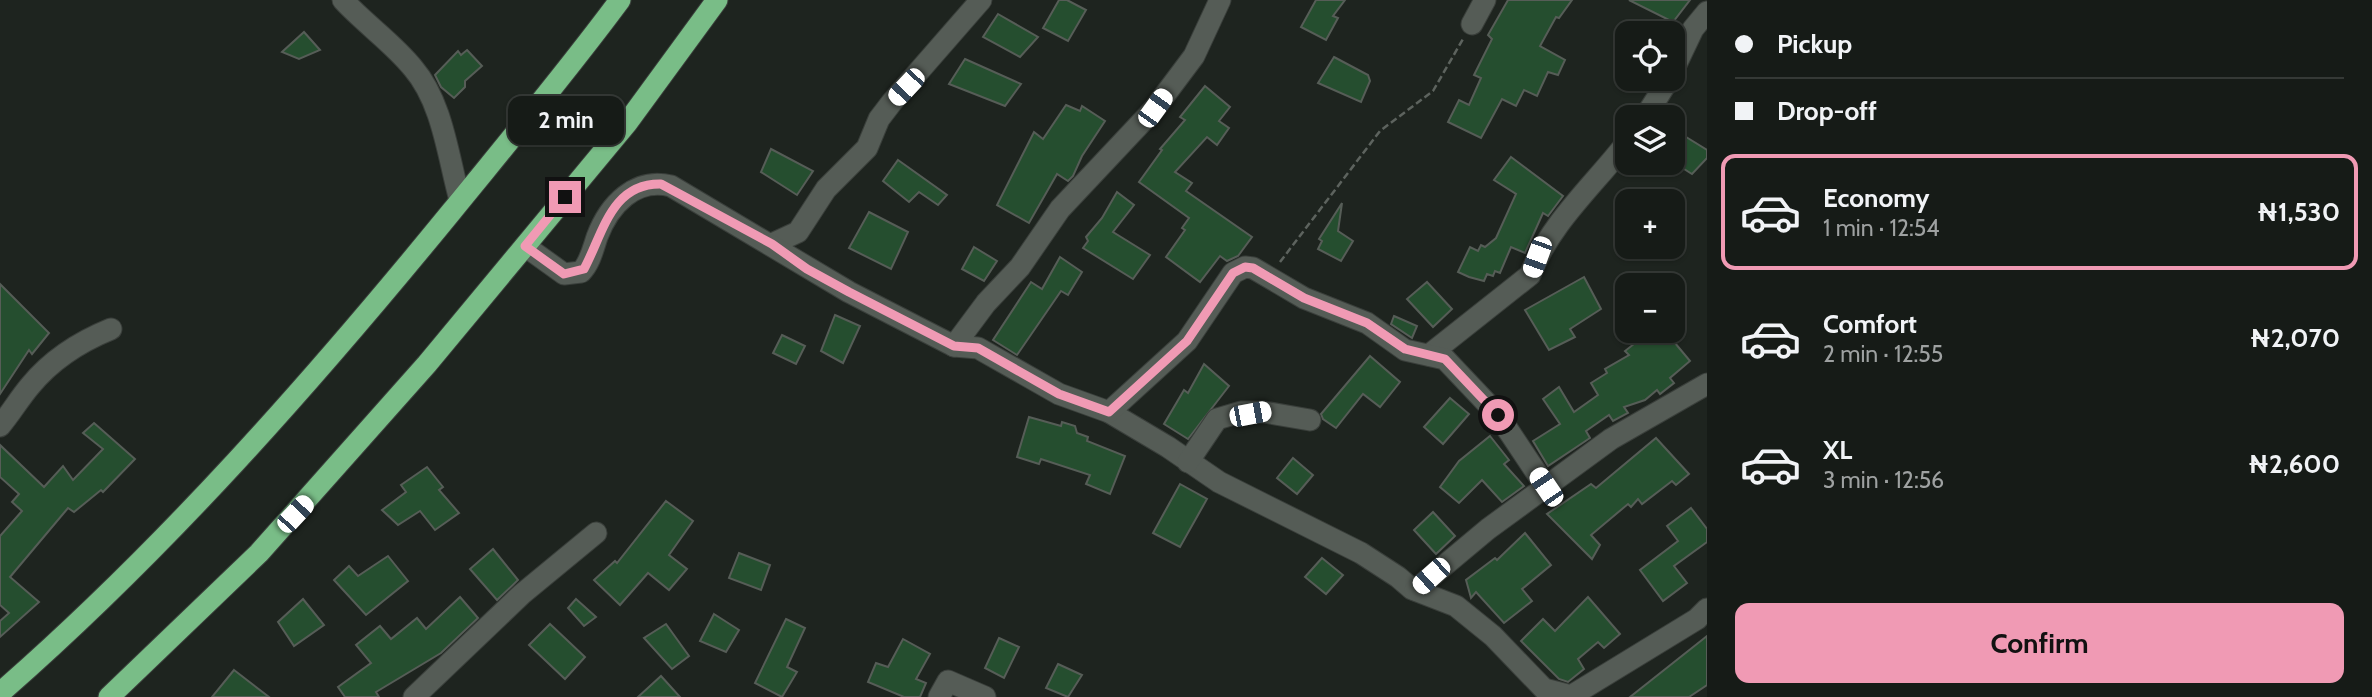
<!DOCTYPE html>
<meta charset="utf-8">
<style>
:root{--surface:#161b17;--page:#1f2420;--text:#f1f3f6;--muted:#9ea1a1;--line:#353936;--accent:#f09ab4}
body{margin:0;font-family:Cabin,sans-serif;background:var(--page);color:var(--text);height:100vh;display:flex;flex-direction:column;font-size:26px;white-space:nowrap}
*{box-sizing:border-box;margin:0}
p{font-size:23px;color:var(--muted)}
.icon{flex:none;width:38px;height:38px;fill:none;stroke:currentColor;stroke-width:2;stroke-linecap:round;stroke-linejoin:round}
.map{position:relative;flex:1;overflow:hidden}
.drawer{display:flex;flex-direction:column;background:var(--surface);width:665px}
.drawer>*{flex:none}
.guide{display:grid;align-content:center;height:154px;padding:0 28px;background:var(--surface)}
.fabs{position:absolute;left:1615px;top:21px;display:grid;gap:14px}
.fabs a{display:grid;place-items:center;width:70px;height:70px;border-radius:14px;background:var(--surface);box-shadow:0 2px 5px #0004,0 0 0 2px var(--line);font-size:35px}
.end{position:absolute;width:32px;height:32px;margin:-16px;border:9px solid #f09ab4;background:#111;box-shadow:0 0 0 4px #111}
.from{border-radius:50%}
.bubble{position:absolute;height:49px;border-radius:14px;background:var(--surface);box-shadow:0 2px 5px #0004,0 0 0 2px var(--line);font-size:23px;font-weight:700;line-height:49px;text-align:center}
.car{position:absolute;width:21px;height:42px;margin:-21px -10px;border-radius:9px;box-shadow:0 0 5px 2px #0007;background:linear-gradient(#fff 24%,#345 0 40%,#fff 0 76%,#345 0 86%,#fff 0)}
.guide b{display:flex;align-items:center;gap:24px;height:66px;font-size:26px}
.guide b+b{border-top:2px solid var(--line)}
.guide i{width:18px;height:18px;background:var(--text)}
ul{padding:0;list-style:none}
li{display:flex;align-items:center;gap:21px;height:116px;margin:0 14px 10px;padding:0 14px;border:4px solid transparent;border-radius:14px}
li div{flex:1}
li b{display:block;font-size:26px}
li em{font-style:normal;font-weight:700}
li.current{border-color:var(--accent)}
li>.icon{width:63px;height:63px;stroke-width:1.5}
.action{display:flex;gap:14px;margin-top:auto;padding:14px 28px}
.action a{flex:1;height:80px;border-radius:14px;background:var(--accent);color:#111;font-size:28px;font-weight:700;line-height:80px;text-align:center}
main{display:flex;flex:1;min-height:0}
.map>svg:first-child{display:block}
</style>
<main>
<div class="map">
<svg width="1707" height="697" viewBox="0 0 1707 697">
<rect width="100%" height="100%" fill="#1e241f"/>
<g fill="#254e2f" stroke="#565d57" stroke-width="2">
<path d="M1059,0H1067L1086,10L1068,41L1043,28Z"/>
<path d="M1316,0H1345L1333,16L1338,18L1326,40L1301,27Z"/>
<path d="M1508,0H1572L1559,18L1556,17L1540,46L1565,60L1558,75L1548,72L1537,96L1524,90L1516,106L1502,99L1481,138L1448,122L1459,100L1469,105L1481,78L1474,75L1492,39L1488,35Z"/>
<path d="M1629,0H1690L1673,22Z"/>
<path d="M998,14L1038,37L1020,57L983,37Z"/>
<path d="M304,32L320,50L299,59L282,52Z"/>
<path d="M467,50L482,66L465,81V87L454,98L441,87L435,75L458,51L461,55Z"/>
<path d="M1334,57L1368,75L1370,81L1361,102L1318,83Z"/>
<path d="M965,59L1021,84L1005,106L949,84Z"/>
<path d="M1205,86L1230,107L1219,121L1229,128L1217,145L1207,137L1175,172L1192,183L1186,191L1252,237L1238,256L1227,261L1220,256L1200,282L1166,257L1185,230L1182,228L1189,218L1139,182L1162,150L1160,149L1185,120L1180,117Z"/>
<path d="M1066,105L1080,111L1082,106L1105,121L1082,156L1073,176L1068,181L1057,174L1029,223L997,205L1034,132L1043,139Z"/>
<path d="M1678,132L1707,150V158L1692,174L1673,162V139Z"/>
<path d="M771,149L813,171L797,195L761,172Z"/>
<path d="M1511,157L1563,196L1548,216L1543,213L1525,253L1511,247L1500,273L1495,271L1493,276L1487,274L1484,281L1469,277L1458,272L1470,247L1478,251L1481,245L1485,247L1496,238L1516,194L1494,180Z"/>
<path d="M898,160L947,195L938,205L919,192L909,202L883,181Z"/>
<path d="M1117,192L1134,205L1113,232L1150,255L1133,279L1083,248L1088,241L1086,237L1102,218Z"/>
<path d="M1342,203L1338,231L1353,241L1341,261L1318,249L1322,241L1319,239Z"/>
<path d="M869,212L908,232L891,269L849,248Z"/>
<path d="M974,247L997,261L984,281L962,269Z"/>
<path d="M1060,257L1082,272L1068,295L1061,291L1017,355L993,340L1031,282L1042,289Z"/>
<path d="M1584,277L1601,309L1570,329L1575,337L1549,350L1525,310Z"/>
<path d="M1427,282L1452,309L1433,327L1407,299Z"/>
<path d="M0,284L49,333L32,354L29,350L0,394Z"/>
<path d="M835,315L860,326L843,363L821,351Z"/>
<path d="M1394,316L1417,326L1412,338L1391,324Z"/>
<path d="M1657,331H1665L1690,361L1670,378L1674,383L1660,394L1657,390L1645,400L1624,407L1628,413L1613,421L1609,415L1586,431L1590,438L1548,466L1533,441L1560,424L1543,399L1559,387L1574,412L1598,395L1591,383L1607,373L1605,369L1629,355L1625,351L1639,340L1642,343Z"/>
<path d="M782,335L805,346L796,364L773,353Z"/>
<path d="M1370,356L1400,382L1380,407L1363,394L1336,428L1323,419L1321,414Z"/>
<path d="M1204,364L1229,386L1188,439L1164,424L1184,390L1188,393Z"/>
<path d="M1450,398L1469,414L1443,444L1424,427Z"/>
<path d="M1029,417L1061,426L1062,422L1075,426L1077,433L1088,437L1087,441L1125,456L1110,494L1086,484L1090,475L1041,459L1039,464L1017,457Z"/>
<path d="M94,423L135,459L103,492L101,490L74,512L68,508L10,577L39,602L0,637V621L9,613L0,605V536L22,511L12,502L19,494L0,477V445L44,487L63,466L73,480L103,449L83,433Z"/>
<path d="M1490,436L1509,460L1504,464L1524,486L1502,502L1482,480L1459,503L1440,487L1459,461Z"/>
<path d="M1656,438L1689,474L1676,485L1672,481L1642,504L1638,499L1631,507L1628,504L1591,535L1600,545L1592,559L1547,514L1591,484L1596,488Z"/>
<path d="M1293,458L1313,475L1297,494L1277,478Z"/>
<path d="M427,467L443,487L439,490L459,513L435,530L420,511L398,525L382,510L406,492L401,485Z"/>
<path d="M1180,484L1207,499L1180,547L1153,533Z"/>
<path d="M666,501L693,521L669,555L687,569L669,590L648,573L620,605L594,580L615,561L617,563Z"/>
<path d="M1691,508L1707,529V542L1674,566L1687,583L1663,601L1640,570L1678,541L1667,526Z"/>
<path d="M1433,512L1455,536L1436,554L1414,530Z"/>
<path d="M1525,533L1551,565L1522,589L1532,601L1504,623L1476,592L1471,598L1466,580L1495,558L1497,560Z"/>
<path d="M493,549L518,580L497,600L470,569Z"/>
<path d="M739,553L770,565L761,590L729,578Z"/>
<path d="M388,556L408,581L366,615L334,580L349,566L358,576Z"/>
<path d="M1322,558L1343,575L1326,594L1305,577Z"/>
<path d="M460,597L478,618L441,653L376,692L379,697H345L338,687L371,663L356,645L380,626L391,639L417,618L426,629Z"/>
<path d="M1588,597L1620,634L1604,648L1598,642L1578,659L1584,669L1568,682L1559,679L1521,641L1543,619L1555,631Z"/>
<path d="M303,599L324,625L294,646L278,622Z"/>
<path d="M576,599L596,617L584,626L568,608Z"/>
<path d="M714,614L739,630L726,652L700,641Z"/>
<path d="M786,619L805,628L787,667L797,672L782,697L755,683Z"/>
<path d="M550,624L585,657L565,679L529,645Z"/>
<path d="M666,624L689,656L672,669L644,638Z"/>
<path d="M1707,636V685L1689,697H1630Z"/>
<path d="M999,638L1019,647L1004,678L985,668Z"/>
<path d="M903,639L930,654L916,679L926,683L920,697H904L868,682L876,663L888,667Z"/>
<path d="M1058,664L1082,675L1068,697L1046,688Z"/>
<path d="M234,670L269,697H212Z"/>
<path d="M661,676L680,697H638Z"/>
</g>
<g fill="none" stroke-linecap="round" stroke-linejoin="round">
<g stroke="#3a3f3b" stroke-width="23">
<g id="minor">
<path d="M343,0C365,24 393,43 413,68C443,103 448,157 460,200"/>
<path d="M1472,24L1485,0"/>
<path d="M1673,71L1693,29L1707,12"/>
<path d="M1645,117L1669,79"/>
<path d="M772,244L798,232L826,189L867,148L879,119L892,102L981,0"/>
<path d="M525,246L564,274L581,272C590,263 593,249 597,237C609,205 635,177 671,186L849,292L954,346L978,348L1059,394L1109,412L1168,447L1219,482L1361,553L1398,577L1412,589L1456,606L1493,636L1544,689L1571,696L1697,619L1707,609"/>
<path d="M954,346L986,303L1020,267L1060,209L1155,108L1194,56L1220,0"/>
<path d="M1429,355L1530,275C1550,223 1595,184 1628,141"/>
<path d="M1109,412L1187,341L1233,273L1245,267L1253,268L1304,298L1367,323L1405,350L1445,359L1498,415L1546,487"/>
<path d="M0,426C11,413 19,399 30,386C52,359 79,342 111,329"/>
<path d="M1188,462L1217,419L1241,412H1264L1310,420"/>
<path d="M1415,590L1488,529L1611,439L1707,384"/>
<path d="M414,697L522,594L596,533"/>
<path d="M939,697L948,681L985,697"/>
</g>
</g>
<g stroke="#3a3f3b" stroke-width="23">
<g id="highway">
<path d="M0,693C166,548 313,381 452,211C509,141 566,73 620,0"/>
<path d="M109,697L259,553L427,364L627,123L717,0"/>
</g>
</g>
<path stroke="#5d635e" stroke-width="2.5" stroke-dasharray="7 3.5" stroke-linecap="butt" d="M1280,262L1380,131L1433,91L1463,39"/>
<use href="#minor" stroke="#555c56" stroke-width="21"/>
<use href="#highway" stroke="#79bd87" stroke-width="21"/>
</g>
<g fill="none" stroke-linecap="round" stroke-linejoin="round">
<path stroke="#f09ab4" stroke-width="9" d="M565,197L525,246L564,274L584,269C603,234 611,183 661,184L772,244L807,269L849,292L954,346L978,348L1059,394L1109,412L1187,341L1233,273L1245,267L1253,268L1304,298L1367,323L1405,349L1445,359L1498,415"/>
</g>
</svg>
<div class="fabs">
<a><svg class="icon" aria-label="locate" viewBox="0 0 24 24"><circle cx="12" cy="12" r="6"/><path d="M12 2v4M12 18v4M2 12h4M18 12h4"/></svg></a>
<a><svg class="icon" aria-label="layers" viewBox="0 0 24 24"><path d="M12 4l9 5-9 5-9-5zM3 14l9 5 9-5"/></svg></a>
<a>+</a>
<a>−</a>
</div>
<i class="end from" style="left:1498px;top:415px"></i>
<i class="end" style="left:565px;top:197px"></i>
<div class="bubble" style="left:508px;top:96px;width:116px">2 min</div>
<i class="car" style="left:906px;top:87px;rotate:223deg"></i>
<i class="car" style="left:1155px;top:108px;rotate:36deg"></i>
<i class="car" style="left:1537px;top:257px;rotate:200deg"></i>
<i class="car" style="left:1250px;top:414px;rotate:79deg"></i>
<i class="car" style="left:1546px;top:487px;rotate:326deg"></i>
<i class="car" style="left:295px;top:514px;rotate:43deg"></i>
<i class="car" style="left:1431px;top:576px;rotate:228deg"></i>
</div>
<section class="drawer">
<div class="guide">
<b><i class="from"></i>Pickup</b>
<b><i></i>Drop-off</b>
</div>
<ul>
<li class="current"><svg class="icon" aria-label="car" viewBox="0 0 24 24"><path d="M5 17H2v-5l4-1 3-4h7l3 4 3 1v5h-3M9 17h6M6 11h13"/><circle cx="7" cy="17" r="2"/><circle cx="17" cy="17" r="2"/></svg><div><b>Economy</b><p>1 min · 12:54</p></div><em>₦1,530</em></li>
<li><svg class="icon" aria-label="car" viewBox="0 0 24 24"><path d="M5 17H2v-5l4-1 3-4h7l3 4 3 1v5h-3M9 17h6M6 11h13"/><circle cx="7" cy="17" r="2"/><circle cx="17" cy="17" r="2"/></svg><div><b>Comfort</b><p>2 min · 12:55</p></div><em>₦2,070</em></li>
<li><svg class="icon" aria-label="car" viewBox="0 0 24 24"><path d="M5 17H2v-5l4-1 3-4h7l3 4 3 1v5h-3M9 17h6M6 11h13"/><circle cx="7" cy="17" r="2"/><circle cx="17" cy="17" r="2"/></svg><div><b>XL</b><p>3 min · 12:56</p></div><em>₦2,600</em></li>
</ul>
<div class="action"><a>Confirm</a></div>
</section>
</main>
